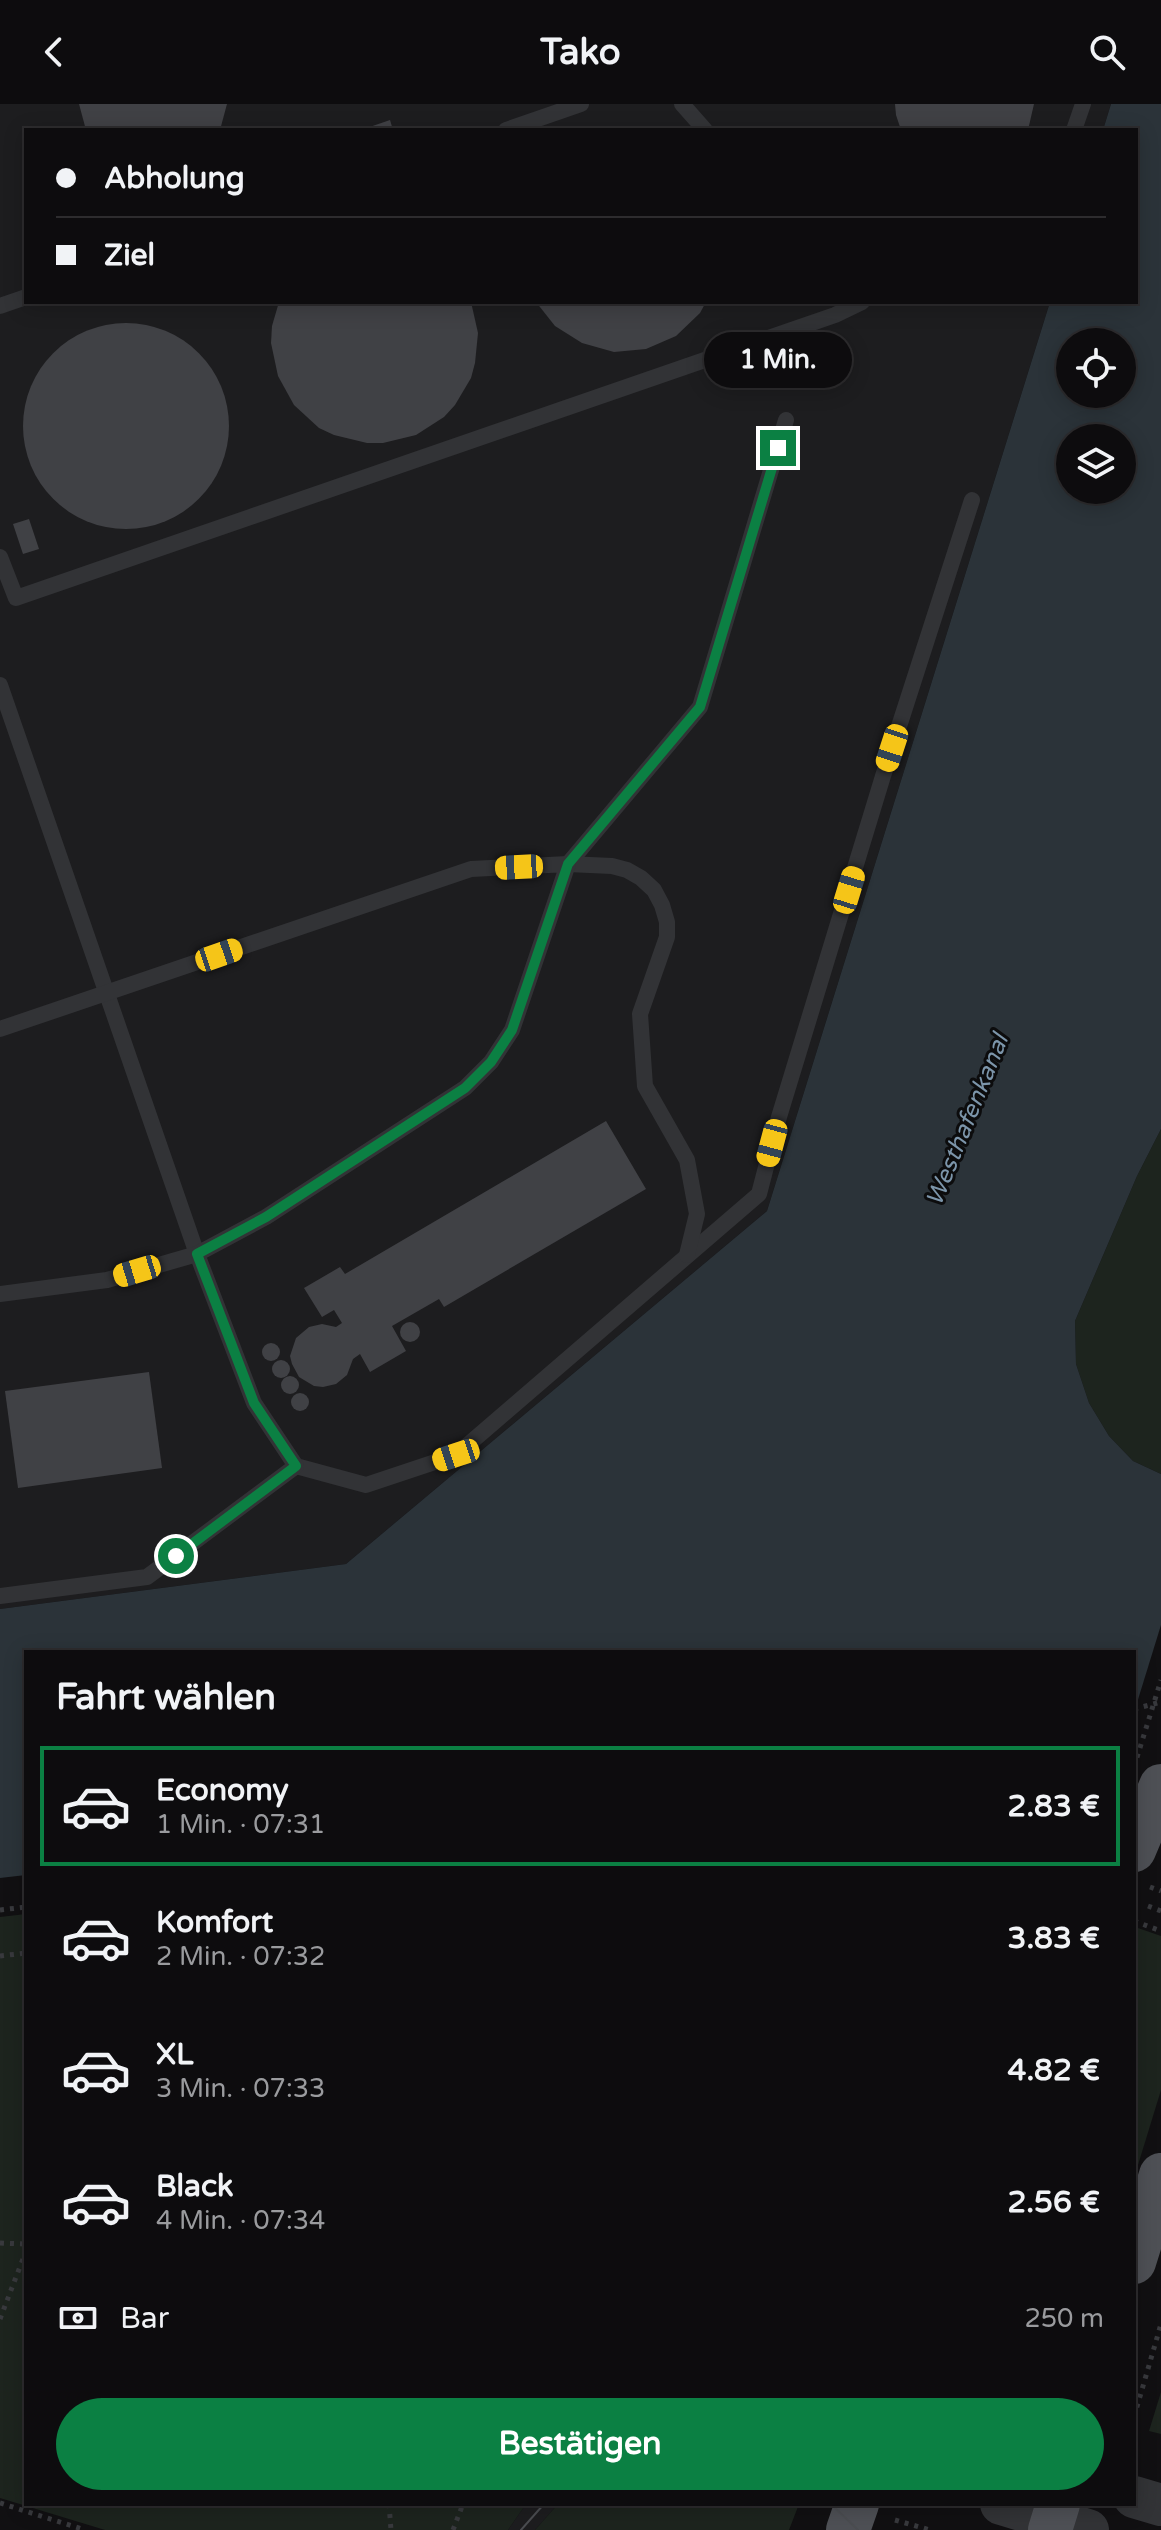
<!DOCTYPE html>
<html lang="de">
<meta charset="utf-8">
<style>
:root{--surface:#0d0c0e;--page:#161517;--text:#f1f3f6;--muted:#9a9b9e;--line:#2d2c2e;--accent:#0b8043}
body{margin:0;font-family:"Varela Round",sans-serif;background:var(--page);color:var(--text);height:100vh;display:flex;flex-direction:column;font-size:30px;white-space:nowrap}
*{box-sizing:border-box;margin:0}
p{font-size:26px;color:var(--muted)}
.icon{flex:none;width:44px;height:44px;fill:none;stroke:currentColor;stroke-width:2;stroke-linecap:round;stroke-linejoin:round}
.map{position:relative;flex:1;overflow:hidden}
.details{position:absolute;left:24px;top:1546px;width:1112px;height:856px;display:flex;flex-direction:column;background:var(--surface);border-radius:0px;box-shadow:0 4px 20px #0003,0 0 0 2px var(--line)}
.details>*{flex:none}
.top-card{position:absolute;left:24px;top:24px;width:1114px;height:176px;border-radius:0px;box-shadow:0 4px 20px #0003,0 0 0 2px var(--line);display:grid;align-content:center;height:176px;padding:0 32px;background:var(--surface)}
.tools{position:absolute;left:1056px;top:224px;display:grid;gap:16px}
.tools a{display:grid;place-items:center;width:80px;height:80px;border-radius:50%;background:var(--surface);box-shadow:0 4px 20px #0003,0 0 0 2px var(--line);font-size:40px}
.end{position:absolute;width:36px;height:36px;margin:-18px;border:10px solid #0b8043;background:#fff;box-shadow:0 0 0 4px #fff}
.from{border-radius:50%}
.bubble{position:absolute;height:56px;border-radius:28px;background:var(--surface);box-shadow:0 4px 20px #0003,0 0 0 2px var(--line);font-size:26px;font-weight:700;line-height:56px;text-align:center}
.car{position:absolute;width:24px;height:48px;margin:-24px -12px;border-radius:10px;box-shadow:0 0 6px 2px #0007;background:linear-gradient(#f5c518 24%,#345 0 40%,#f5c518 0 76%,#345 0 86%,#f5c518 0)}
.top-card b{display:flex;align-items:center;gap:28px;height:76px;font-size:30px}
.top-card b+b{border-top:2px solid var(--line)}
.top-card i{width:20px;height:20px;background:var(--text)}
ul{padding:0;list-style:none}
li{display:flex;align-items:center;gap:24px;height:120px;margin:0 16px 12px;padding:0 16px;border:4px solid transparent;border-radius:0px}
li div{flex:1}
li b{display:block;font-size:30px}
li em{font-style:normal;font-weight:700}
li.current{border-color:var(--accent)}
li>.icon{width:72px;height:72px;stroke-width:1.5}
h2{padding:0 32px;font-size:36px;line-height:96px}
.pay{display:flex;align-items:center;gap:20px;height:88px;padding:0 32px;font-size:30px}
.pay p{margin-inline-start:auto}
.action{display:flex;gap:16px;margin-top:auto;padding:16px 32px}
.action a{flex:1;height:92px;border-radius:48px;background:var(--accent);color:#fff;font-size:32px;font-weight:700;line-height:92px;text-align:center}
header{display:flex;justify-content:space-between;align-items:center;height:104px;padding:0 32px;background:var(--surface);font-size:36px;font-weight:700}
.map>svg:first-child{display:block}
</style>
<header><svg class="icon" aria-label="back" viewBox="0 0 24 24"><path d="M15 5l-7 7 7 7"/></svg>Tako<svg class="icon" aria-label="search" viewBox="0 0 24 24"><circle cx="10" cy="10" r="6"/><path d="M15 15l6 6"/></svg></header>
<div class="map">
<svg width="1161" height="2426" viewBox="0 0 1161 2426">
<rect width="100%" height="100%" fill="#111012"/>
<g fill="#1d1d1f">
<path d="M0,0H1111L1103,26H26V198H1050L767,1107L346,1460L0,1505Z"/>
<path d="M526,2400H558L535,2426H508Z"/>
</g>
<g fill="#1d241e">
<path d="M1161,1025V1370L1133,1357L1109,1332L1089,1299L1076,1260L1075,1217L1137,1072Z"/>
<path d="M26,1810V2400H526L508,2426H105L0,2394V1813Z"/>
<path d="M1138,1824L1161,1832V1986L1134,2074V1832Z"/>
<path d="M1161,2288V2330L1149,2327Z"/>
<path d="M558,2400H799L789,2426H535Z"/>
</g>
<path fill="#2b3339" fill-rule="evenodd" d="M1111,0H1161V1025L1137,1072L1075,1217L1076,1260L1089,1299L1109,1332L1133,1357L1161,1370V1590L1134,1599V1548H26V1771L0,1774V1505L346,1460L767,1107L1050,198H1136V26H1103ZM1070,238H1122V290H1070ZM1070,334H1122V386H1070Z"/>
<path fill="#111012" d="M1161,1521V1594L1136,1602Z"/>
<g fill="#404145">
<path d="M79,0H227L220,26H86Z"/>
<path d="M895,0H1034L1028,26H901L896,11Z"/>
<path d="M390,16L393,26H361Z"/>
<path d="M279,198H471L478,229L475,259L471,274L455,301L444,313L416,331L383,339H367L334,331L319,324L294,301L278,272L271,239L272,222Z"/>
<path d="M536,198H706L700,209L676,232L646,245L614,248L582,239L555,222Z"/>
<circle cx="126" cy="322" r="103"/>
<path d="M29,415L39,445L23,450L13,420Z"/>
<path d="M606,1017L646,1085L444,1203L439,1195L392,1222L406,1247L370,1268L360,1250L353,1255L347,1271L336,1280L323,1283L314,1282L299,1273L292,1260L290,1252L296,1234L309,1223L322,1220L336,1223L342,1219L334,1206L322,1213L304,1184L340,1163L345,1170Z"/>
<circle cx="410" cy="1228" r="10"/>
<circle cx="271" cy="1248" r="9"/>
<circle cx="281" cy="1265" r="9"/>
<path d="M149,1268L162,1364L18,1384L5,1287Z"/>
<circle cx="290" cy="1281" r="9"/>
<circle cx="300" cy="1298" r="9"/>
</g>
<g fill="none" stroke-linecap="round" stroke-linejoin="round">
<g stroke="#38393d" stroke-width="5" stroke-dasharray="4 6" stroke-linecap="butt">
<path d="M1134,1605L1161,1598"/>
<path d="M1150,1783L1161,1787"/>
<path d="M1148,1802L1161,1807"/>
<path d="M0,1806L26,1803"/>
<path d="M1134,1817L1161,1827"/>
<path d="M0,1852L26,1849"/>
<path d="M0,2139L26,2140"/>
<path d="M0,2215L26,2147"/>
<path d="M1134,2313L1161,2220"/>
<path d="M0,2399L85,2426"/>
<path d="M389,2400L391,2426"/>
<path d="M895,2416L930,2426"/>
<path d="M453,2426L463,2400"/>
</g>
<g stroke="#323336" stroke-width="16">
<path d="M682,0L705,26"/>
<path d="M506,26L581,0"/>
<path d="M1074,26L1083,0"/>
<path d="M0,202L26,193"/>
<path d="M0,453L16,494L835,211L862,198"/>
<path d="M0,581L197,1150L254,1299L296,1362L366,1381L456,1351L759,1090L779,1013L883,672L972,396"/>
<path d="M568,760L700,603L786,316"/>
<path d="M568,760L612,762L627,766L641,774L654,786L662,801L667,818V833L640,910L645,982L687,1056L697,1110L687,1151"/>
<path d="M0,925L471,765L568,760L512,926L491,958L465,984L266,1113L197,1150L107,1176L0,1190"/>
<path d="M0,1492L147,1473L296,1362"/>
</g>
<g stroke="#323336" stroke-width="42">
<path d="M1134,2393L1161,2401"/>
<path d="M1001,2400L1088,2426"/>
</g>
<g stroke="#4e5055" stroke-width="44">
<path d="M1134,1746L1161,1682"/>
<path d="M1134,2158L1161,2071"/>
<path d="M848,2426L857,2400"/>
<path d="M1050,2426L1058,2400"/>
</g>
<g stroke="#4b4d51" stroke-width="2">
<path d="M831,2400L858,2426"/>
<path d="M521,2426L544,2400"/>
</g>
<path stroke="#38393d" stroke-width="5" stroke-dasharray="4 6" stroke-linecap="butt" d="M1134,1663L1161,1576"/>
</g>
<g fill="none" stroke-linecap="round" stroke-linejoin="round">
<path stroke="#0b8043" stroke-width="10" d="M176,1452L296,1362L254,1299L197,1150L266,1113L465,984L491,958L512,926L568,760L700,603L778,344"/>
</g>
<g text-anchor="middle" stroke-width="6" stroke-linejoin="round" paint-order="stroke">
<g font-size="24" font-style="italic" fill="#7c95aa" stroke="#0c0c0d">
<text transform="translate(967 1016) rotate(-68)" y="8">Westhafenkanal</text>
</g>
</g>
</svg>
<div class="tools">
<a><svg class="icon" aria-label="locate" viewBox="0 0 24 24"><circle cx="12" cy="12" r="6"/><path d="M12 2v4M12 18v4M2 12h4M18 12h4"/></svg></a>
<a><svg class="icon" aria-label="layers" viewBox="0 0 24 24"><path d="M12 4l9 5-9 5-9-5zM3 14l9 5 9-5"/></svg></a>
</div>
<i class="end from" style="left:176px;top:1452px"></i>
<i class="end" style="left:778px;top:344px"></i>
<div class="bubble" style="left:704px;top:228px;width:148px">1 Min.</div>
<i class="car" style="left:892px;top:644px;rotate:198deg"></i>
<i class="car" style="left:519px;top:763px;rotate:267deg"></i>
<i class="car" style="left:849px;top:786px;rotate:17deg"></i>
<i class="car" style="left:219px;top:851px;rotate:71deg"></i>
<i class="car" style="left:772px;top:1039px;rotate:195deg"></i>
<i class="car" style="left:137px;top:1167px;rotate:253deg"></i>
<i class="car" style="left:456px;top:1351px;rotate:252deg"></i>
<div class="top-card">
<b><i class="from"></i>Abholung</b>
<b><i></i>Ziel</b>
</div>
<section class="details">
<h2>Fahrt wählen</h2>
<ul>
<li class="current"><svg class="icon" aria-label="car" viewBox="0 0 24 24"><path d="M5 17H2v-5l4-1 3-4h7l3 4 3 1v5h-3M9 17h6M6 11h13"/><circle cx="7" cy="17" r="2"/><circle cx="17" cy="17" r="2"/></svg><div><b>Economy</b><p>1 Min. · 07:31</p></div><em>2.83 €</em></li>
<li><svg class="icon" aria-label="car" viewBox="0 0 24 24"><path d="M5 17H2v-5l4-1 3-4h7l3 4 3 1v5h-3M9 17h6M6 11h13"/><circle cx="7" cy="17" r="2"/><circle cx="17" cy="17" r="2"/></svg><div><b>Komfort</b><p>2 Min. · 07:32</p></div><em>3.83 €</em></li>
<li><svg class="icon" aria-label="car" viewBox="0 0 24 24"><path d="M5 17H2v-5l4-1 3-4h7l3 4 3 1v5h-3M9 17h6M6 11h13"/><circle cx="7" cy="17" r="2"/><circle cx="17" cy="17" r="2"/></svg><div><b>XL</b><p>3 Min. · 07:33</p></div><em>4.82 €</em></li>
<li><svg class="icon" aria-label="car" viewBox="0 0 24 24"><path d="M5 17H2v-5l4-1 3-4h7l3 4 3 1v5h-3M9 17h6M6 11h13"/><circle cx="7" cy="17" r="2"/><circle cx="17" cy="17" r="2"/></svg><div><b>Black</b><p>4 Min. · 07:34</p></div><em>2.56 €</em></li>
</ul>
<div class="pay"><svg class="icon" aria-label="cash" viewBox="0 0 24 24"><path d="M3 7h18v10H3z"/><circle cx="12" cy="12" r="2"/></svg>Bar<p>250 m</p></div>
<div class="action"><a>Bestätigen</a></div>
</section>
</div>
